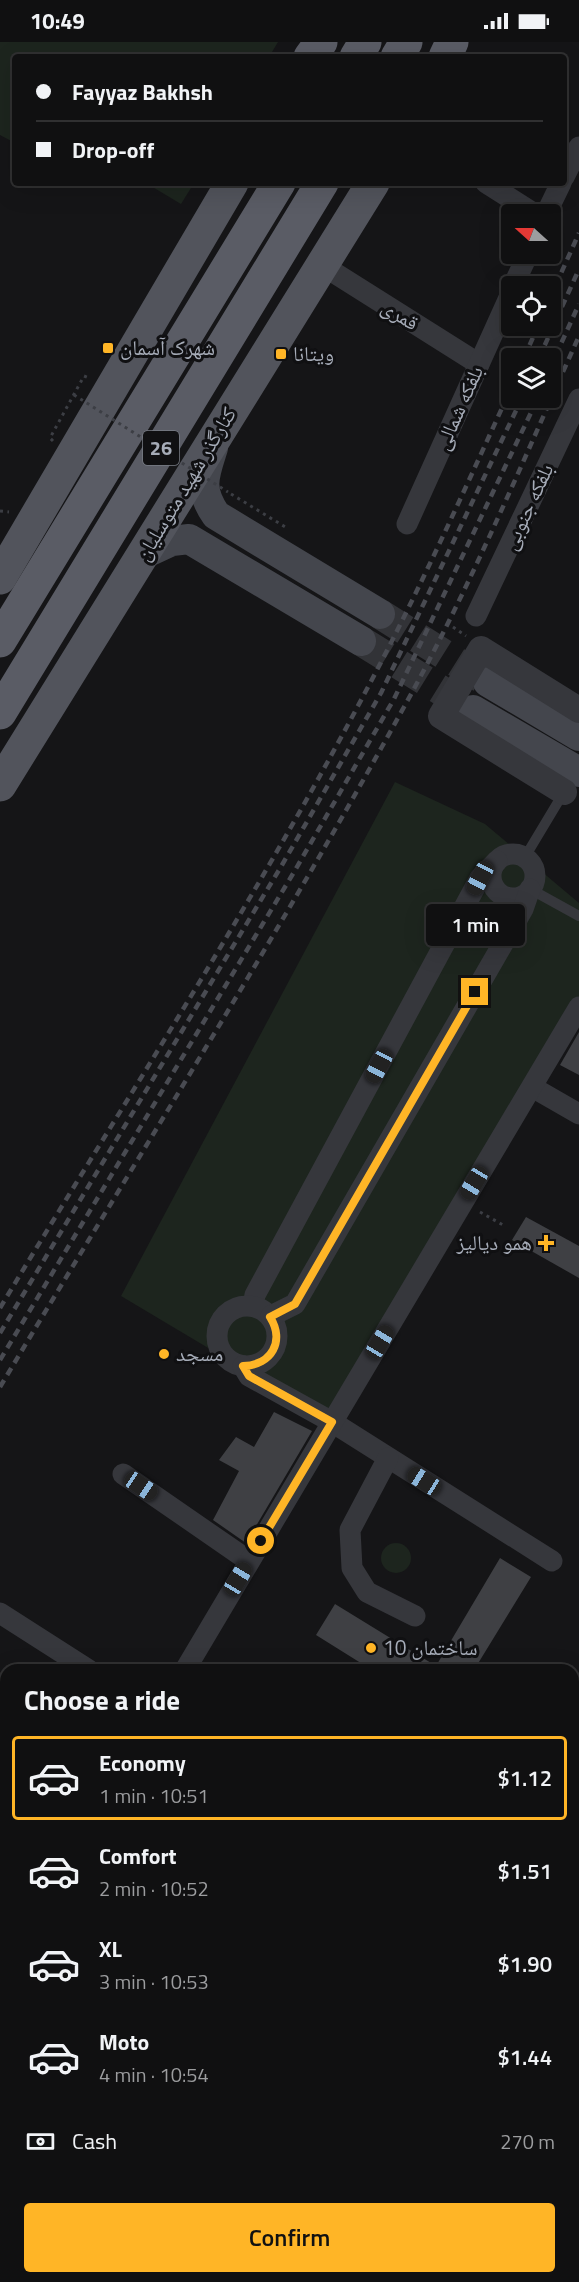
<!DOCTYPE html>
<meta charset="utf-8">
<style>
:root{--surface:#101011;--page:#1e1e1f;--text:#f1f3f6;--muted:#9c9d9f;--line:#303031;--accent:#ffb526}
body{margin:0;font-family:"Titillium Web","Noto Naskh Arabic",sans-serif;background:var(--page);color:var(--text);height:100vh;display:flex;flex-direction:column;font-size:22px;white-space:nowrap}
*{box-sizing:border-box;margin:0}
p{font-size:20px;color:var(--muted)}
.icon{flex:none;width:33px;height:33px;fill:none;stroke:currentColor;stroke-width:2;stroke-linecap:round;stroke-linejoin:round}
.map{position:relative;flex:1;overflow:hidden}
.panel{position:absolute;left:0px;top:1622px;width:579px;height:620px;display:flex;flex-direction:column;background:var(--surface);border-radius:18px 18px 0 0;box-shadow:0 6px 24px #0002,0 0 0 2px var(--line)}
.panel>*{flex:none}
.top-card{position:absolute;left:12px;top:12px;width:555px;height:132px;border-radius:6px;box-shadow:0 6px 24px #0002,0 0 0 2px var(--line);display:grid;align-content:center;height:132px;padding:0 24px;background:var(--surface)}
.needle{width:39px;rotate:291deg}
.controls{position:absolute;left:501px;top:162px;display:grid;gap:12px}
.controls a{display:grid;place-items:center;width:60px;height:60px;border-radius:6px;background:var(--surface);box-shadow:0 6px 24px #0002,0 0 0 2px var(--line);font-size:30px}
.end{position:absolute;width:27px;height:27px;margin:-14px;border:8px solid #ffb526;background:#111;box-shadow:0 0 0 3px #111}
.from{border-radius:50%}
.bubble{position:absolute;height:42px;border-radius:6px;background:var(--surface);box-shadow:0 6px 24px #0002,0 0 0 2px var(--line);font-size:20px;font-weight:600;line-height:42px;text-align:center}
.car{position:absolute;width:18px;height:36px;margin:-18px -9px;border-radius:8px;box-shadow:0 0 4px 2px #0007;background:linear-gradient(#222 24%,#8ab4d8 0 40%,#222 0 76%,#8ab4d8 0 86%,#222 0)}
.top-card b{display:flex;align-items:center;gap:21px;height:57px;font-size:22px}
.top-card b+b{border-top:2px solid var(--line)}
.top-card i{width:15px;height:15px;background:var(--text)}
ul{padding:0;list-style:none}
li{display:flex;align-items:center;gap:18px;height:84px;margin:0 12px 9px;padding:0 12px;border:3px solid transparent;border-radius:6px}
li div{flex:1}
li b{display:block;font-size:22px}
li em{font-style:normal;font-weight:600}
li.active{border-color:var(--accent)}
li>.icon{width:54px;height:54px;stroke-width:1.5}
h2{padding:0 24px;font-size:27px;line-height:72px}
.pay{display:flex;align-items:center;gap:15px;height:66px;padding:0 24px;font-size:22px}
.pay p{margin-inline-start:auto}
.cta{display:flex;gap:12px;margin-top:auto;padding:12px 24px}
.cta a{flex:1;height:69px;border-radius:6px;background:var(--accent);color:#111;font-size:24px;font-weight:600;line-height:69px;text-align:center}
.status{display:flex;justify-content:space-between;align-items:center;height:42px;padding:0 30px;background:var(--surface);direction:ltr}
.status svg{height:16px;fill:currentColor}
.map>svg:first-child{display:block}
</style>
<div class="status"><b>10:49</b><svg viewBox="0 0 49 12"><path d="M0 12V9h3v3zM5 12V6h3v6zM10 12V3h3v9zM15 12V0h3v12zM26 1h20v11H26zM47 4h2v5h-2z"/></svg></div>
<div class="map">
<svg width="579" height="2240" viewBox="0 0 579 2240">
<rect width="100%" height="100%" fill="#151517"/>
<g fill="#1d251e">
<path d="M0,0H278L269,15H15V101L0,93Z"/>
<path d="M146,141H194L181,162Z"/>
<path d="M395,740L485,782L579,861V965L332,1380L121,1254Z"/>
<circle cx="396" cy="1516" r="15"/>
</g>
<g fill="#3f4044">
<path d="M579,990V1033L560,1023Z"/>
<path d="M526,1175L579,1204V1236L512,1198Z"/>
<path d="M274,1370L312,1389L246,1501L213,1478L239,1429L219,1418L236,1395L254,1405Z"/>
<path d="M500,1516L531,1535L474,1628H372L316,1593L335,1562L436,1624Z"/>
</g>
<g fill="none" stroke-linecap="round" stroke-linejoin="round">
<g stroke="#323337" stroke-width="30" stroke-dasharray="30 15" stroke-linecap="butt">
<path d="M380,572L488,640"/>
<path d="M361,599L473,668"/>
</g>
<g stroke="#3c3e44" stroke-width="3" stroke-dasharray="3 4.5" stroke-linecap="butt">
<path d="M53,399L50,396L84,334L89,336"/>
<path d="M231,452L287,486"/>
<path d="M0,469L9,470"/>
<path d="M453,585L466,594"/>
<path d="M480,1170L503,1183"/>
</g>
<g stroke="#36373c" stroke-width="10">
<path d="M525,815L564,750"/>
<path d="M530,847L579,874"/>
</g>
<g stroke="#36373c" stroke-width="21">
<path d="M564,135L579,105"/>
<path d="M486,141L535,172"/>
<path d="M546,172L561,141"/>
<path d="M322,223L479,322"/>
<path d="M513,244L528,212"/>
<path d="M407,482L512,249"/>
<path d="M476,574L579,357"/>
<circle cx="513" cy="834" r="22"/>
<path d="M532,1045L579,1072"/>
<path d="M253,1264L255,1253L480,836L497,819"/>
<circle cx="247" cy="1294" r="30"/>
<path d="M271,1274L295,1262L523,867L530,847"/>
<path d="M243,1324L249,1334L332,1380L552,1519"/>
<path d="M388,1416L350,1488L352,1526L367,1550L415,1574"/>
<path d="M123,1432L249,1519"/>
<path d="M0,1571L89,1628"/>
<path d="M185,1628L579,965"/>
<path d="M573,1703L579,1694"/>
<path d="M0,1900L6,1904"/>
<path d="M111,2240L114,2235"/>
<path d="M223,2240L226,2235"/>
<path d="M451,2240L454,2235"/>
<path d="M575,2240L579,2233"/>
</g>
<g stroke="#44464d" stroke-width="30">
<path d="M213,406C204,434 198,447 216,473L380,572"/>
<path d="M144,512L172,499L189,497L361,599"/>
<path d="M488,640L579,694"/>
<path d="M473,668L579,730"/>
</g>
<g stroke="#52545c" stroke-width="33">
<path d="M0,536L232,141"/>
<path d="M0,743L373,141"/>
</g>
<g stroke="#5a5c65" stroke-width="33">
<path d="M310,15L321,0"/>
<path d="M356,15L365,0"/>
<path d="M397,15L406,0"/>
<path d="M445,15L452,0"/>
<path d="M0,599L279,141"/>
<path d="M0,671L322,141"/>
</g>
<g stroke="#494b52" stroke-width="4.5" stroke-dasharray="8 6" stroke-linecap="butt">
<path d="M550,256L579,191"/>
<path d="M524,316L538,284"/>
<path d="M539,316L579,227"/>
<path d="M550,326L579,262"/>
<path d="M0,1266C124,1060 256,858 368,645C420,547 466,445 512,344"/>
<path d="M0,1291L282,823L381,651L522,356"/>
<path d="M0,1318L294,830L394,657L538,356"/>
<path d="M0,1345C135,1119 277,896 404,665C470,546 523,419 579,294"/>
</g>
<path stroke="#3c3e44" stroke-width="3" stroke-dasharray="3 4.5" stroke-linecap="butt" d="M74,353L228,450"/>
<path stroke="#36373c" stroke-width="26" d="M564,750L441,674L481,607L579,668"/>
</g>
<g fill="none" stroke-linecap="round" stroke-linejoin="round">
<path stroke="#ffb526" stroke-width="8" d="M261,1499L332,1380L249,1334L243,1324C272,1323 285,1299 270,1275L295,1262L475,950"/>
</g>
<g fill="#ffb526" stroke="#101012" stroke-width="2">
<rect x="102" y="300" width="12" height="12" rx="3"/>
<rect x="275" y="306" width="12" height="12" rx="3"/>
<path d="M543 1192h6v6h6v6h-6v6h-6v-6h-6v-6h6z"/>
<circle cx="164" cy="1312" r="6"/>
<circle cx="371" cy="1606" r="6"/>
</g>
<g text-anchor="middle" stroke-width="6" stroke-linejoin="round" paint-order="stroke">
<rect fill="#101012" stroke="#797d86" stroke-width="1.5" x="143" y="389" width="36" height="34" rx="4.5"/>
<g font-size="20" font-weight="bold" fill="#a6acb8">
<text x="161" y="413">26</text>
</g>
<g font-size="21" fill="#a6acb8" stroke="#101012">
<text transform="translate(400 273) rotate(32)" y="7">قمری</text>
<text transform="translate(459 366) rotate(-66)" y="7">بلفکه شمالی</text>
<text transform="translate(186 442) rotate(-59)" y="7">کنارگذر شهید متوسلیان</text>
<text transform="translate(528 465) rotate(-65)" y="7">بلفکه جنوبی</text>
</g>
<g font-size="21" fill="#a6acb8" stroke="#101012" text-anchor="start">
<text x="120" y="313">شهرک آسمان</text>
<text x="293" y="319">ویتانا</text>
<text x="532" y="1208" text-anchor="end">همو دیالیز</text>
<text x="176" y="1319">مسجد</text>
<text x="383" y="1613">ساختمان 10</text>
</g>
</g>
</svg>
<div class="controls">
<a><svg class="needle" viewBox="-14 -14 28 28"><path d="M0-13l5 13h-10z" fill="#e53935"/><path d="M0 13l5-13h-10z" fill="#9c9d9f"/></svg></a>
<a><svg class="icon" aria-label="locate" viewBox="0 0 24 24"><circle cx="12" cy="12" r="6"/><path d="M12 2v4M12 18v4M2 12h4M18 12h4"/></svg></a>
<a><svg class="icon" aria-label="layers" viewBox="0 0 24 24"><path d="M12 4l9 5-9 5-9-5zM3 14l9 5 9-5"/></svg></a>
</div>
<i class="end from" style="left:261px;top:1499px"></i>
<i class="end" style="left:475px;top:950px"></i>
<div class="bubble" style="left:426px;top:862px;width:99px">1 min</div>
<i class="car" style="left:480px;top:836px;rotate:208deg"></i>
<i class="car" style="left:379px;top:1024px;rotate:208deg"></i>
<i class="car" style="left:474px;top:1141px;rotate:211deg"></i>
<i class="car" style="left:380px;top:1300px;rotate:31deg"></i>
<i class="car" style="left:424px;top:1439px;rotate:302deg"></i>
<i class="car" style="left:141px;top:1444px;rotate:124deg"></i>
<i class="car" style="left:238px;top:1537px;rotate:31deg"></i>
<div class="top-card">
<b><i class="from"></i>Fayyaz Bakhsh</b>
<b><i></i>Drop-off</b>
</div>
<section class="panel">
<h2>Choose a ride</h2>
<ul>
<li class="active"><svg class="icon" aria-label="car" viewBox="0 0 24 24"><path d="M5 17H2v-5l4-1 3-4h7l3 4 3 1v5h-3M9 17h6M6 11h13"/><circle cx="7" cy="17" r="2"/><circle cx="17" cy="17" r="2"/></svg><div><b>Economy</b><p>1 min · 10:51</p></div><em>$1.12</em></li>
<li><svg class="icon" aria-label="car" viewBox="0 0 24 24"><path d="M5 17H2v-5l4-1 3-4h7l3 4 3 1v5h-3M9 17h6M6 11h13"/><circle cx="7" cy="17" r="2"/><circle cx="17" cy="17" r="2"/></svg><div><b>Comfort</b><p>2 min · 10:52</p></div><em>$1.51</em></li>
<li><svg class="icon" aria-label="car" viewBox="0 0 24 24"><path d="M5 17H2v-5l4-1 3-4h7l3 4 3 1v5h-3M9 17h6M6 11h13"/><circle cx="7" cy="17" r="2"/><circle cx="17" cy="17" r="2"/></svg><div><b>XL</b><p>3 min · 10:53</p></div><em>$1.90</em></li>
<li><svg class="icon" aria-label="car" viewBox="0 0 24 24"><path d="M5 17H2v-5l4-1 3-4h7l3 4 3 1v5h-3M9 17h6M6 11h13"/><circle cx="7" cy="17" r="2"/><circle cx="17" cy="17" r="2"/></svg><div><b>Moto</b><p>4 min · 10:54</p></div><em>$1.44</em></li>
</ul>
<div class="pay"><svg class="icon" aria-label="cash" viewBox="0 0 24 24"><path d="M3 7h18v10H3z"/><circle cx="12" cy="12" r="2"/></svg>Cash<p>270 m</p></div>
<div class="cta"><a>Confirm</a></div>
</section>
</div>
